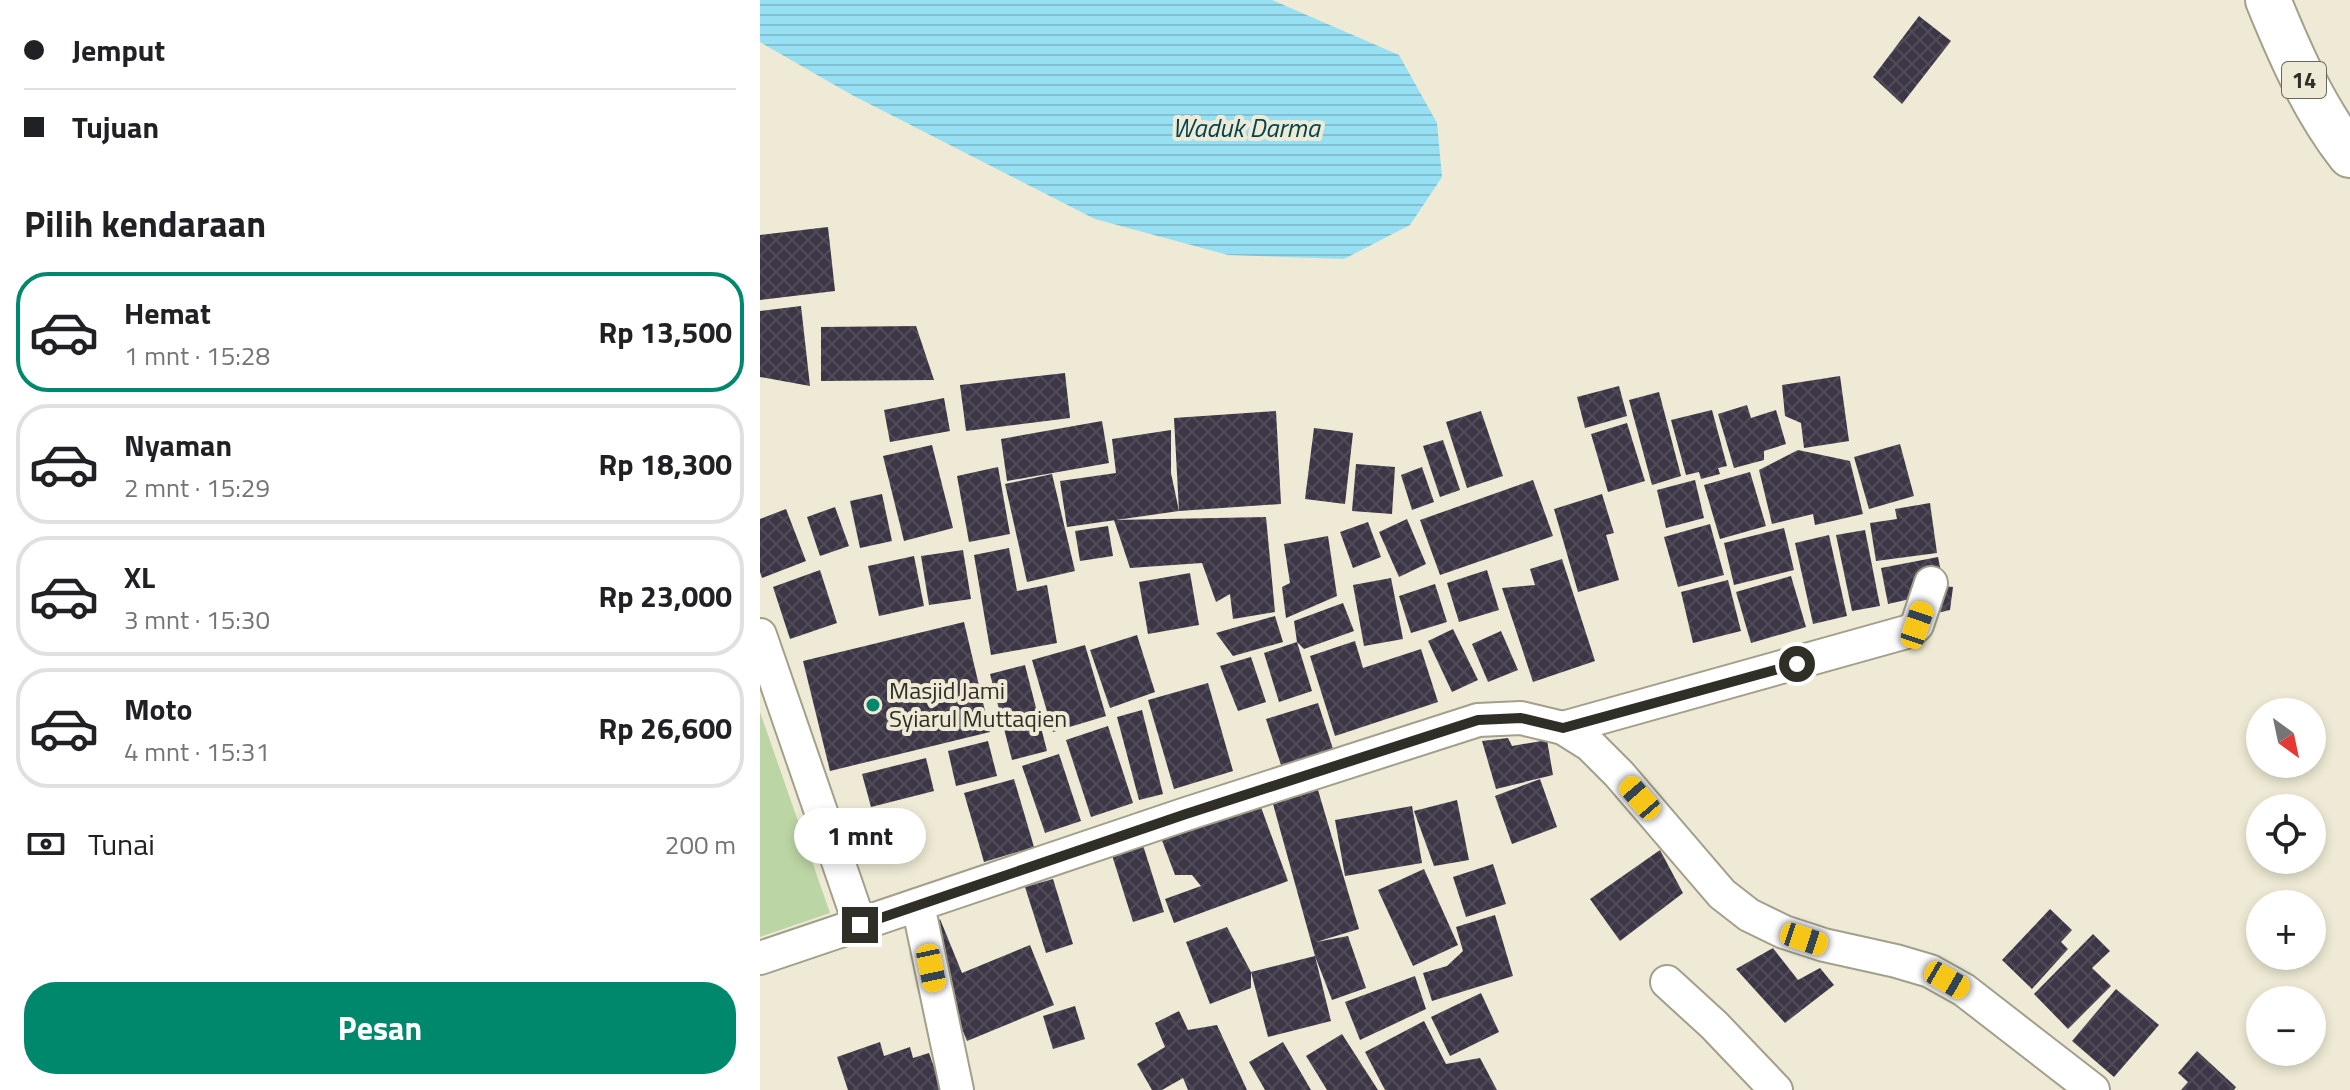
<!DOCTYPE html>
<html lang="id">
<meta charset="utf-8">
<style>
:root{--surface:#fff;--page:#f6f6f6;--text:#202124;--muted:#757577;--line:#e0e0e0;--accent:#00886d}
body{margin:0;font-family:"Titillium Web",sans-serif;background:var(--page);color:var(--text);height:100vh;display:flex;flex-direction:column;font-size:30px;white-space:nowrap}
*{box-sizing:border-box;margin:0}
p{font-size:26px;color:var(--muted)}
.icon{flex:none;width:44px;height:44px;fill:none;stroke:currentColor;stroke-width:2;stroke-linecap:round;stroke-linejoin:round}
.map{position:relative;flex:1;overflow:hidden}
.drawer{display:flex;flex-direction:column;background:var(--surface);width:760px}
.drawer>*{flex:none}
.guide{display:grid;align-content:center;height:176px;padding:0 24px;background:var(--surface)}
.needle{width:52px;rotate:147deg}
.tools{position:absolute;left:1486px;top:698px;display:grid;gap:16px}
.tools a{display:grid;place-items:center;width:80px;height:80px;border-radius:50%;background:var(--surface);box-shadow:0 4px 12px #0003;font-size:40px}
.end{position:absolute;width:36px;height:36px;margin:-18px;border:10px solid #302f27;background:#fff;box-shadow:0 0 0 4px #fff}
.from{border-radius:50%}
.bubble{position:absolute;height:56px;border-radius:28px;background:var(--surface);box-shadow:0 4px 12px #0003;font-size:26px;font-weight:700;line-height:56px;text-align:center}
.car{position:absolute;width:24px;height:48px;margin:-24px -12px;border-radius:10px;box-shadow:0 0 6px 2px #0007;background:linear-gradient(#f5c518 24%,#345 0 40%,#f5c518 0 76%,#345 0 86%,#f5c518 0)}
.guide b{display:flex;align-items:center;gap:28px;height:76px;font-size:30px}
.guide b+b{border-top:2px solid var(--line)}
.guide i{width:20px;height:20px;background:var(--text)}
ul{padding:0;list-style:none}
li{display:flex;align-items:center;gap:24px;height:120px;margin:0 16px 12px;padding:0 8px;border:4px solid var(--line);border-radius:32px}
li div{flex:1}
li b{display:block;font-size:30px}
li em{font-style:normal;font-weight:700}
li.current{border-color:var(--accent)}
li>.icon{width:72px;height:72px;stroke-width:1.5}
h2{padding:0 24px;font-size:36px;line-height:96px}
.pay{display:flex;align-items:center;gap:20px;height:88px;padding:0 24px;font-size:30px}
.pay p{margin-inline-start:auto}
.button{display:flex;gap:16px;margin-top:auto;padding:16px 24px}
.button a{flex:1;height:92px;border-radius:32px;background:var(--accent);color:#fff;font-size:32px;font-weight:700;line-height:92px;text-align:center}
main{display:flex;flex:1;min-height:0}
.map>svg:first-child{display:block}
</style>
<main>
<section class="drawer">
<div class="guide">
<b><i class="from"></i>Jemput</b>
<b><i></i>Tujuan</b>
</div>
<h2>Pilih kendaraan</h2>
<ul>
<li class="current"><svg class="icon" aria-label="car" viewBox="0 0 24 24"><path d="M5 17H2v-5l4-1 3-4h7l3 4 3 1v5h-3M9 17h6M6 11h13"/><circle cx="7" cy="17" r="2"/><circle cx="17" cy="17" r="2"/></svg><div><b>Hemat</b><p>1 mnt · 15:28</p></div><em>Rp 13,500</em></li>
<li><svg class="icon" aria-label="car" viewBox="0 0 24 24"><path d="M5 17H2v-5l4-1 3-4h7l3 4 3 1v5h-3M9 17h6M6 11h13"/><circle cx="7" cy="17" r="2"/><circle cx="17" cy="17" r="2"/></svg><div><b>Nyaman</b><p>2 mnt · 15:29</p></div><em>Rp 18,300</em></li>
<li><svg class="icon" aria-label="car" viewBox="0 0 24 24"><path d="M5 17H2v-5l4-1 3-4h7l3 4 3 1v5h-3M9 17h6M6 11h13"/><circle cx="7" cy="17" r="2"/><circle cx="17" cy="17" r="2"/></svg><div><b>XL</b><p>3 mnt · 15:30</p></div><em>Rp 23,000</em></li>
<li><svg class="icon" aria-label="car" viewBox="0 0 24 24"><path d="M5 17H2v-5l4-1 3-4h7l3 4 3 1v5h-3M9 17h6M6 11h13"/><circle cx="7" cy="17" r="2"/><circle cx="17" cy="17" r="2"/></svg><div><b>Moto</b><p>4 mnt · 15:31</p></div><em>Rp 26,600</em></li>
</ul>
<div class="pay"><svg class="icon" aria-label="cash" viewBox="0 0 24 24"><path d="M3 7h18v10H3z"/><circle cx="12" cy="12" r="2"/></svg>Tunai<p>200 m</p></div>
<div class="button"><a>Pesan</a></div>
</section>
<div class="map">
<svg width="1590" height="1090" viewBox="0 0 1590 1090">
<defs>
<pattern id="water-rules" width="6" height="5" patternUnits="userSpaceOnUse" patternTransform="scale(2)"><rect width="6" height="5" fill="#97dff2"/><path d="M0 2.5h6" fill="none" stroke="#82c0d0"/></pattern>
<pattern id="building-cross-hatch" width="8" height="8" patternUnits="userSpaceOnUse" patternTransform="scale(2)"><rect width="8" height="8" fill="#3d3646"/><path d="M0 0l8 8M0 8l8-8" fill="none" stroke="#514b58"/></pattern>
</defs>
<rect width="100%" height="100%" fill="#eeead5"/>
<path fill="#bcd5a4" d="M0,712L70,913L0,937Z"/>
<path fill="url(#water-rules)" d="M0,0H512L639,55L677,123L682,177L650,225L584,259L468,255L335,219L92,95L0,42Z"/>
<g fill="url(#building-cross-hatch)">
<path d="M1159,16L1191,41L1142,104L1113,77Z"/>
<path d="M68,227L75,291L0,300V235Z"/>
<path d="M41,306L50,386L0,377V311Z"/>
<path d="M156,326L174,380L61,381V327Z"/>
<path d="M305,373L310,418L206,431L200,385Z"/>
<path d="M1080,376L1089,441L1044,448L1041,423L1025,416L1022,385Z"/>
<path d="M859,386L867,416L825,428L817,397Z"/>
<path d="M899,392L921,476L892,485L869,400Z"/>
<path d="M184,398L190,431L130,442L124,410Z"/>
<path d="M987,405L991,418L1016,410L1026,444L1004,451V460L974,468L958,414Z"/>
<path d="M952,410L967,466L958,468L960,474L941,479L939,472L926,475L911,420Z"/>
<path d="M516,411L521,504L419,511L307,527L300,481L356,473L352,439L411,430V473L419,511L414,418Z"/>
<path d="M721,411L743,476L707,488L686,422Z"/>
<path d="M342,421L349,463L247,481L241,439Z"/>
<path d="M867,423L885,481L848,492L831,434Z"/>
<path d="M554,428L593,433L585,504L545,499Z"/>
<path d="M683,440L700,490L680,497L663,446Z"/>
<path d="M1140,444L1154,496L1109,509L1094,457Z"/>
<path d="M172,445L193,528L144,541L123,456Z"/>
<path d="M1038,450L1090,461L1103,514L1055,525L1053,514L1012,524L999,470Z"/>
<path d="M596,464L635,467L632,514L592,511Z"/>
<path d="M238,467L250,534L209,542L197,476Z"/>
<path d="M662,467L674,502L652,510L641,475Z"/>
<path d="M990,472L1006,526L960,539L944,485Z"/>
<path d="M292,474L315,571L267,582L245,484Z"/>
<path d="M773,480L793,536L680,575L660,520Z"/>
<path d="M935,480L944,518L906,528L897,490Z"/>
<path d="M122,494L132,541L100,548L90,501Z"/>
<path d="M842,494L854,533L846,535L859,580L818,592L794,509Z"/>
<path d="M1170,503L1177,553L1116,561L1110,523L1137,519L1135,509Z"/>
<path d="M75,507L89,546L60,556L47,517Z"/>
<path d="M26,509L46,561L2,578L0,572V519Z"/>
<path d="M506,517L515,612L473,619L470,594L456,602L442,563L370,568L354,520Z"/>
<path d="M647,519L666,564L639,577L619,532Z"/>
<path d="M608,522L621,557L593,568L580,532Z"/>
<path d="M950,524L964,575L918,587L904,537Z"/>
<path d="M348,526L353,556L320,561L315,531Z"/>
<path d="M1024,528L1034,570L974,585L964,543Z"/>
<path d="M1105,530L1120,606L1092,611L1076,535Z"/>
<path d="M1069,535L1087,616L1053,624L1035,543Z"/>
<path d="M568,536L577,596L526,618L522,587L530,583L524,544Z"/>
<path d="M249,548L257,591L287,585L297,643L231,655L214,555Z"/>
<path d="M203,550L211,599L169,605L161,556Z"/>
<path d="M154,556L164,606L119,616L108,566Z"/>
<path d="M1178,557L1184,586L1193,587L1190,610L1173,614L1159,597L1128,604L1121,568Z"/>
<path d="M802,559L835,661L773,682L742,588L775,585L770,569Z"/>
<path d="M60,570L77,623L30,639L13,587Z"/>
<path d="M727,570L739,610L699,622L687,583Z"/>
<path d="M430,573L439,625L388,634L379,582Z"/>
<path d="M1031,576L1046,627L991,643L976,592Z"/>
<path d="M631,578L643,639L604,646L593,585Z"/>
<path d="M968,580L981,631L933,643L921,592Z"/>
<path d="M675,584L687,622L651,633L639,596Z"/>
<path d="M583,603L594,631L544,649L537,642L534,621Z"/>
<path d="M515,616L523,642L473,656L456,633Z"/>
<path d="M204,622L230,732L70,771L43,661Z"/>
<path d="M693,629L718,680L692,692L668,641Z"/>
<path d="M741,631L758,670L728,682L712,644Z"/>
<path d="M377,635L395,692L350,708L330,650Z"/>
<path d="M595,641L603,668L661,649L678,702L575,736L550,656Z"/>
<path d="M537,642L552,691L519,702L504,653Z"/>
<path d="M325,645L346,716L293,732L272,660Z"/>
<path d="M491,657L506,702L478,711L460,666Z"/>
<path d="M265,665L287,751L252,760L230,674Z"/>
<path d="M448,683L473,771L414,789L388,700Z"/>
<path d="M558,703L574,752L522,768L506,719Z"/>
<path d="M382,710L403,794L379,800L357,717Z"/>
<path d="M348,726L373,803L331,817L306,740Z"/>
<path d="M748,738L752,746L787,740L793,775L736,789L722,741Z"/>
<path d="M228,741L237,776L196,786L188,751Z"/>
<path d="M299,754L321,821L285,833L262,766Z"/>
<path d="M166,758L174,791L111,807L102,774Z"/>
<path d="M254,779L274,847L224,862L204,793Z"/>
<path d="M780,779L797,827L752,844L735,796Z"/>
<path d="M558,790L599,929L556,942L588,936L606,988L572,1000L555,956L571,1021L508,1037L491,972L555,956L513,804Z"/>
<path d="M498,799L528,881L414,923L405,899L441,886L432,875H415L400,835Z"/>
<path d="M697,800L709,860L674,866L654,811Z"/>
<path d="M652,806L662,863L585,876L575,820Z"/>
<path d="M382,842L404,912L373,922L351,852Z"/>
<path d="M900,850L923,893L860,941L830,899Z"/>
<path d="M733,864L746,904L706,917L693,877Z"/>
<path d="M664,869L698,945L653,966L618,890Z"/>
<path d="M293,879L313,944L286,953L265,887Z"/>
<path d="M1290,909L1312,930L1301,942L1308,949L1272,989L1242,960Z"/>
<path d="M735,915L753,976L672,1001L663,973L687,966L703,951L696,927Z"/>
<path d="M180,919L202,973L270,945L294,1005L207,1041L164,938Z"/>
<path d="M467,927L491,972V988L450,1004L426,942Z"/>
<path d="M1333,934L1350,951L1332,968L1351,986L1308,1029L1274,994Z"/>
<path d="M1013,948L1038,980L1060,968L1074,985L1025,1023L976,969Z"/>
<path d="M655,976L666,1009L600,1040L585,1002Z"/>
<path d="M1356,989L1399,1025L1354,1077L1312,1041Z"/>
<path d="M721,993L739,1032L690,1056L671,1017Z"/>
<path d="M315,1006L325,1039L293,1049L283,1016Z"/>
<path d="M419,1011L428,1030L457,1025L487,1090H428L423,1078L402,1090H392L377,1064L405,1047L395,1023Z"/>
<path d="M664,1021L686,1064L720,1058L737,1090H625L605,1052Z"/>
<path d="M582,1034L618,1090H567L546,1056Z"/>
<path d="M120,1042L124,1056L150,1047L153,1058L169,1053L182,1090H88L77,1057Z"/>
<path d="M523,1042L551,1090H505L489,1062Z"/>
<path d="M1437,1051L1476,1087L1474,1090H1421L1428,1082L1418,1073Z"/>
</g>
<g fill="none" stroke-linecap="round" stroke-linejoin="round">
<g stroke="#a29f8b" stroke-width="36">
<g id="minor">
<path d="M0,635L100,925"/>
<path d="M803,728L1150,631L1157,625L1171,583"/>
<path d="M158,905L197,1090"/>
<path d="M0,958L426,814L718,720L761,718L803,728L830,745L859,774L962,894L989,915L1024,932L1064,945L1136,961L1170,971L1204,990L1333,1090"/>
<path d="M907,982L954,1025L1016,1090"/>
</g>
</g>
<g stroke="#a29f8b" stroke-width="48">
<path id="trunk" d="M1508,0C1530,54 1554,109 1590,155"/>
</g>
<use href="#minor" stroke="#fff" stroke-width="32"/>
<use href="#trunk" stroke="#fff" stroke-width="44"/>
</g>
<g fill="none" stroke-linecap="round" stroke-linejoin="round">
<path stroke="#302f27" stroke-width="10" d="M100,925L426,814L718,720L761,718L803,728L1037,664"/>
</g>
<circle fill="#00886d" stroke="#eeead5" stroke-width="3" cx="113" cy="705" r="8"/>
<g text-anchor="middle" stroke-width="8" stroke-linejoin="round" paint-order="stroke">
<rect fill="#eeead5" stroke="#69675b" stroke-width="2" x="1522" y="62" width="44" height="36" rx="6"/>
<g font-size="22" font-weight="bold" fill="#302f27">
<text x="1544" y="88">14</text>
</g>
<g font-size="24" fill="#302f27" stroke="#eeead5" text-anchor="start">
<text x="129" y="699">Masjid Jami<tspan x="129" dy="28">Syiarul Muttaqien</tspan></text>
</g>
<g font-size="26" font-style="italic" fill="#004552" stroke="#eeead5">
<text x="486" y="137">Waduk Darma</text>
</g>
</g>
</svg>
<div class="tools">
<a><svg class="needle" viewBox="-14 -14 28 28"><path d="M0-13l5 13h-10z" fill="#e53935"/><path d="M0 13l5-13h-10z" fill="#757577"/></svg></a>
<a><svg class="icon" aria-label="locate" viewBox="0 0 24 24"><circle cx="12" cy="12" r="6"/><path d="M12 2v4M12 18v4M2 12h4M18 12h4"/></svg></a>
<a>+</a>
<a>−</a>
</div>
<i class="end from" style="left:1037px;top:664px"></i>
<i class="end" style="left:100px;top:925px"></i>
<div class="bubble" style="left:34px;top:808px;width:132px">1 mnt</div>
<i class="car" style="left:1157px;top:625px;rotate:19deg"></i>
<i class="car" style="left:880px;top:798px;rotate:319deg"></i>
<i class="car" style="left:1044px;top:939px;rotate:108deg"></i>
<i class="car" style="left:171px;top:968px;rotate:168deg"></i>
<i class="car" style="left:1187px;top:980px;rotate:120deg"></i>
</div>
</main>
